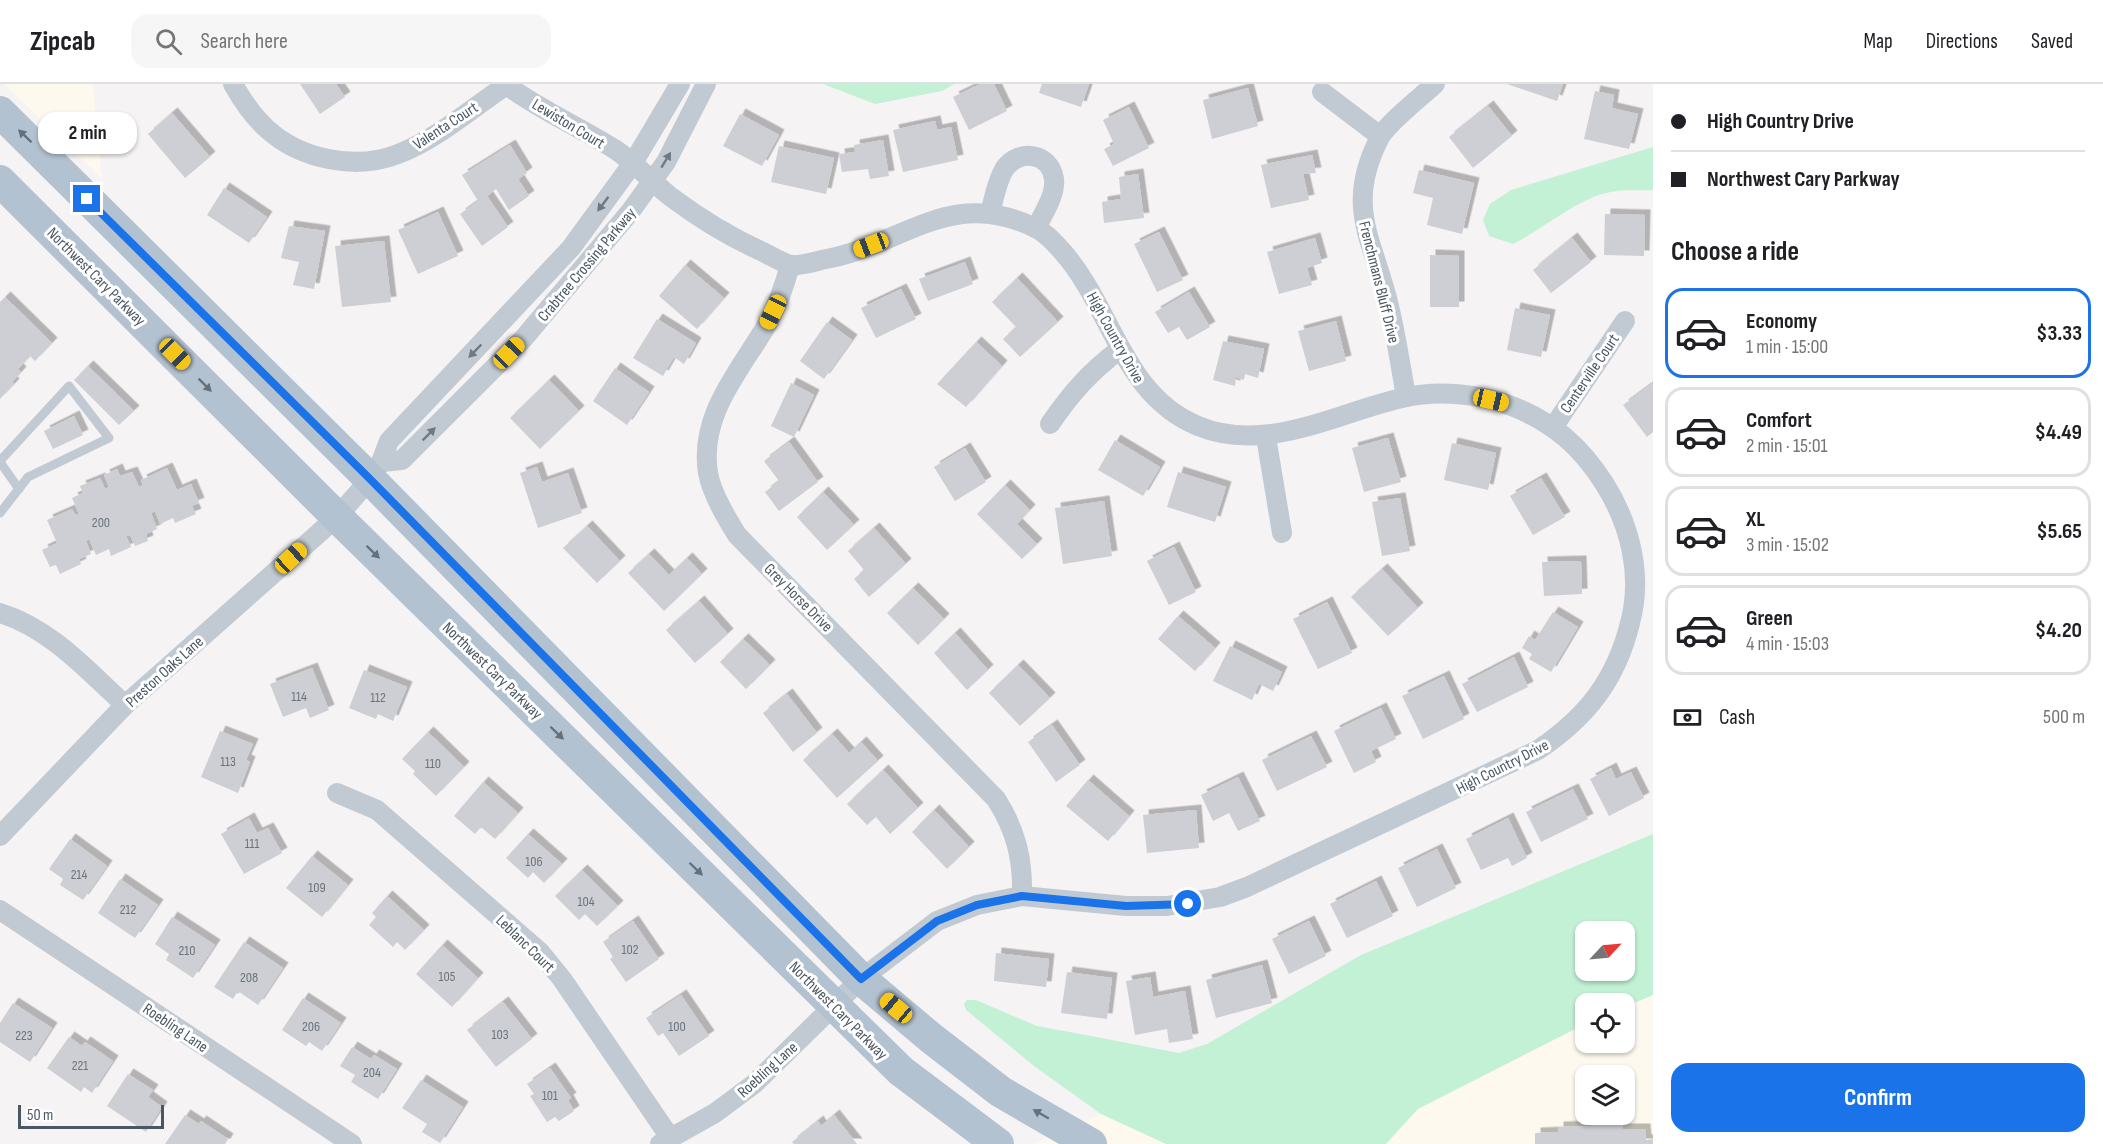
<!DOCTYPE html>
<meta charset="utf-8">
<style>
:root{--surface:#fff;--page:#f6f6f6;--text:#202124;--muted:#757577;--line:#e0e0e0;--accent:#1a73e8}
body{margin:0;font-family:"Sofia Sans Condensed",sans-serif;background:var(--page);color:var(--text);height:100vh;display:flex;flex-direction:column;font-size:22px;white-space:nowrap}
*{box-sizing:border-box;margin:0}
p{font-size:20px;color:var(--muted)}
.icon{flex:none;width:33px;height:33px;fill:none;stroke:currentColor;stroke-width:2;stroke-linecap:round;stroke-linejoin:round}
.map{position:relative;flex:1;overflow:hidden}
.panel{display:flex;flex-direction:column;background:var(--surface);width:450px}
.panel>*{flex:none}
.top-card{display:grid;align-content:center;height:132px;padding:0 18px;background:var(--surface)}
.needle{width:39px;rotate:64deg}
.fabs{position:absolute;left:1575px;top:837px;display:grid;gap:12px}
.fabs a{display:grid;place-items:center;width:60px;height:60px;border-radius:12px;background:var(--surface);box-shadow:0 2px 4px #0004;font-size:30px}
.scale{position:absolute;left:18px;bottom:15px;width:146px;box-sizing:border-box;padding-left:6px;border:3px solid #4a5661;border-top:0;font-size:16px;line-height:21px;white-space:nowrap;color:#4a5661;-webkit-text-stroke:4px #fff;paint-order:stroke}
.end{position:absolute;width:27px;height:27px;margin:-14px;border:8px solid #1a73e8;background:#fff;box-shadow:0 0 0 3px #fff}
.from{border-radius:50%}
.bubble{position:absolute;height:42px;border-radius:18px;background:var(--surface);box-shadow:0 2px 4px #0004;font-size:20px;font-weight:700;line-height:42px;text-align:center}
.car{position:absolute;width:18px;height:36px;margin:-18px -9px;border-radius:8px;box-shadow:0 0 4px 2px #0007;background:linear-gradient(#f5c518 24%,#345 0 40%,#f5c518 0 76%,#345 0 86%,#f5c518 0)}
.top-card b{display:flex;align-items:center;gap:21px;height:57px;font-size:22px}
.top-card b+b{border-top:2px solid var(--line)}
.top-card i{width:15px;height:15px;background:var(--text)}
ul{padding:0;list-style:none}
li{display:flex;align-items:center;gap:18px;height:90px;margin:0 12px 9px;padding:0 6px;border:3px solid var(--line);border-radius:18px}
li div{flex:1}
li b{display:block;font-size:22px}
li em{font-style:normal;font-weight:700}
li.active{border-color:var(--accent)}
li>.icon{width:54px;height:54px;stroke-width:1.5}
h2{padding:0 18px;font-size:27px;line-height:72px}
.pay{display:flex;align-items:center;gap:15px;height:66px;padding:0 18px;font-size:22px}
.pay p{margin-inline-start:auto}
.button{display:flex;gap:12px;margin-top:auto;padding:12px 18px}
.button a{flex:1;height:69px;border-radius:18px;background:var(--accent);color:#fff;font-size:24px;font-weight:700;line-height:69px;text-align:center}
header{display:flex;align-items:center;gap:36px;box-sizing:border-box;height:84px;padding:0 30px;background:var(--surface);border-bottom:2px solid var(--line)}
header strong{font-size:28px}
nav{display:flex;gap:33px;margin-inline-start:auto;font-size:21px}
.search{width:420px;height:54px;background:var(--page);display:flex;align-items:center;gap:15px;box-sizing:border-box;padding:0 21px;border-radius:18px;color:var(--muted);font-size:22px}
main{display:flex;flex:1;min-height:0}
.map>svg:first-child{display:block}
</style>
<header>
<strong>Zipcab</strong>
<div class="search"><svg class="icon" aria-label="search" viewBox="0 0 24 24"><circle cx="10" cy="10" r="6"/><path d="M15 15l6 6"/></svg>Search here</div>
<nav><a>Map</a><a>Directions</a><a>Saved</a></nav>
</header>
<main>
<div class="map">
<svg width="1653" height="1060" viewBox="0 0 1653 1060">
<defs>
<filter id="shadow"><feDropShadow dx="5.5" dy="-5.5" stdDeviation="0" flood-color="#0004"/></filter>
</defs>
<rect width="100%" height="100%" fill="#f5f3f3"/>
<g fill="#fdf9ef" fill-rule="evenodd">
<path d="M4,0H93L102,95Z"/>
<path d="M1653,785V1060H1033L1101,1030ZM1586,848H1624V886H1586ZM1586,920H1624V958H1586ZM1586,992H1624V1030H1586Z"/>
</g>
<g fill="#c3f1d5" fill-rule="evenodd">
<path d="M823,0H954L942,7L875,20Z"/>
<path d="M1653,63V106C1639,107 1624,105 1611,108C1579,113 1542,146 1513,160L1489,152L1483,136L1490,120L1511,106Z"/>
<path d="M1653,750V911L1625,923L1624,920H1586L1585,940L1418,1025L1386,1060H1166L1101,1030L1034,982L966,926L964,920L967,916H976L1037,942L1091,952L1179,969L1207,960L1361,871ZM1586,848H1624V886H1586Z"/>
</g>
<g fill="#cdcfd5" filter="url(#shadow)">
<path d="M300,0H336L345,13L320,30Z"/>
<path d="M980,0H994L1007,27L969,46L953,13Z"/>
<path d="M1042,0H1089L1081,23L1039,9Z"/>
<path d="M1507,0H1563L1557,17Z"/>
<path d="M1248,4L1258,42L1212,55L1203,16Z"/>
<path d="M1595,7L1614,11L1612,24L1638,30L1629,65L1584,55Z"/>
<path d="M1488,22L1512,52L1473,84L1449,53Z"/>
<path d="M1129,23L1149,64L1113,82L1104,65L1114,60L1103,36Z"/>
<path d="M172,29L210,73L185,94L148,50Z"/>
<path d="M740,30L779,51L762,82L723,62Z"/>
<path d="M935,37L937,46L951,43L958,76L903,88L893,46Z"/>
<path d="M883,56L889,92L870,95L868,85L842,88L839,70L855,68L854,61Z"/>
<path d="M510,61L527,89L518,95L529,112L509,126L496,105L487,112L508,143L482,162L460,130L478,117L462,91Z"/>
<path d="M779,62L834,74L826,110L771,98Z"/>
<path d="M1312,71L1316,89L1303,90L1309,116L1271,124L1261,81Z"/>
<path d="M1419,86L1474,99L1462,150L1427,141L1433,114L1413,109Z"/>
<path d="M1138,90L1144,134L1104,139L1102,118L1121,115L1119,93Z"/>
<path d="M224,104L267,133L249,159L207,131Z"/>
<path d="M438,128L458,172L418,190L398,146Z"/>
<path d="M1605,130L1645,131L1644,172L1604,171Z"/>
<path d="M289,142L325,147L314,205L293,201L299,178L281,174Z"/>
<path d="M1159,148L1183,196L1157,208L1134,160Z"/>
<path d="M1315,154L1322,179L1307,184L1312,201L1279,210L1267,168Z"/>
<path d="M1572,154L1591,178L1551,209L1533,186Z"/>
<path d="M384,157L391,218L342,223L335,162Z"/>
<path d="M1430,171L1459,172V223H1430Z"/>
<path d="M965,178L973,200L928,217L919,195Z"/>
<path d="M685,181L724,214L697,245L659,212Z"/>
<path d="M1017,194L1058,238L1020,273L1003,255L1016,243L992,218Z"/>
<path d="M901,205L916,235L876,254L861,224Z"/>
<path d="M1189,208L1210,243L1187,256L1179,243L1168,249L1155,228Z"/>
<path d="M5,213L52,259L35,277L30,272L18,285L21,288L12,298L14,300L0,315V218Z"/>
<path d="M1515,224L1550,231L1541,273L1507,266Z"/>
<path d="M657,235L696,259L684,280L674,273L663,292L633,274Z"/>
<path d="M1336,237L1346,277L1309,287L1298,247Z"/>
<path d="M827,238L852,256L824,295L800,277Z"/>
<path d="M1223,257L1264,265L1258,294L1245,290L1244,296L1236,293L1235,302L1213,296Z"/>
<path d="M976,258L1002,282L966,323L937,300Z"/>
<path d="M88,282L134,327L119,341L74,296Z"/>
<path d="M615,284L649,308L627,341L593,317Z"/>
<path d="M549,296L579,327L540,365L510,334Z"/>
<path d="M791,299L814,311L794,353L771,342Z"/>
<path d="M1653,299V348L1647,353L1623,321Z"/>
<path d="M74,332L83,351L53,365L44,347Z"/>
<path d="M1388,354L1401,398L1364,408L1352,364Z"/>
<path d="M1115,356L1160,383L1143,412L1098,386Z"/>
<path d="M789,358L818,398L779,427L765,408L779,397L764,377Z"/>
<path d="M1452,359L1496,369L1488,406L1444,396Z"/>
<path d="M965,364L986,398L955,417L934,383Z"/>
<path d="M537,383L542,398L568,389L582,429L538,444L520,389Z"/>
<path d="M167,384L177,406L191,400L199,419L192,422L196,430L175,439L173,434L160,440L155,427L151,429L157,445L146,450L148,457L135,462L130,451L126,452L131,463L111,472L109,465L96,471L89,455L86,457L91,470L79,475L81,480L60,490L56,481L50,483L42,466L57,459L47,436L72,425L75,431L79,430L72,414L83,409L80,402L100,394L105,405L109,403L104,391L117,385L120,392L132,388L139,403L143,401L141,396Z"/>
<path d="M1178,388L1226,403L1215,438L1167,423Z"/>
<path d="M1541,394L1565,433L1533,451L1510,412Z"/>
<path d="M1005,401L1030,426L1017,440L1037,460L1022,475L977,430Z"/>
<path d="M823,408L854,441L827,466L797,433Z"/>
<path d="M1400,414L1410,467L1382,472L1372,418Z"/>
<path d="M1104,417L1112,472L1063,480L1055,424Z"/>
<path d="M587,442L620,477L597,499L563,464Z"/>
<path d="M874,444L906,480L869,513L854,495L864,486L848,467Z"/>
<path d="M1174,463L1196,508L1169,521L1147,477Z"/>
<path d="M649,470L669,491L687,474L702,490L664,527L628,489Z"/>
<path d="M1581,477L1582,510L1544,512L1542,478Z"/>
<path d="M1382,485L1418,524L1388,552L1351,513Z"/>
<path d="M913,504L944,535L918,561L887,529Z"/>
<path d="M699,517L728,550L695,579L666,546Z"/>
<path d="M1327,518L1352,569L1318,585L1293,535Z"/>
<path d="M1553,528L1578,543L1551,588L1529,575L1532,570L1522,564L1529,552L1535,556Z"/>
<path d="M1178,532L1215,564L1195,587L1158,555Z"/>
<path d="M955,549L988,586L967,606L934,569Z"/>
<path d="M743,555L770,581L746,605L720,578Z"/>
<path d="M1230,562L1282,588L1273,607L1259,600L1252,616L1213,597Z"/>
<path d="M1514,573L1528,603L1477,628L1462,600Z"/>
<path d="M1018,581L1050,614L1020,642L989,609Z"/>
<path d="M312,584L329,626L310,634L306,624L283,633L270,600Z"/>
<path d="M364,586L407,603L393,637L378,630L376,635L349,624Z"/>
<path d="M1444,592L1464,635L1423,655L1402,612Z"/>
<path d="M787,610L817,649L793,668L763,629Z"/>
<path d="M1381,624L1396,655L1371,667L1376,678L1354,689L1334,647Z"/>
<path d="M1052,641L1080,681L1056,698L1028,658Z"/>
<path d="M220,647L253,660L246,676L250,678L238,709L201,693Z"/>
<path d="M428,648L464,683L436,712L413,690L415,687L402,675Z"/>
<path d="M832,650L849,669L861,658L878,677L837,714L803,676Z"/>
<path d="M1311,652L1327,683L1277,707L1262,676Z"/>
<path d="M1611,684L1616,695L1631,688L1644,714L1609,732L1590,695Z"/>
<path d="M883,686L918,724L890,750L876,733L867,741L847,720Z"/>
<path d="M1238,693L1260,737L1238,747L1229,729L1213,737L1201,711Z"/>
<path d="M1088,696L1129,732L1108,757L1066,722Z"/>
<path d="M483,698L518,729L495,755L481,743L475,750L454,732Z"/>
<path d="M1573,705L1588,735L1541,758L1526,728Z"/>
<path d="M934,726L969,763L947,785L912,748Z"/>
<path d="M1196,726L1199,764L1147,769L1143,731Z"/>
<path d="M249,734L257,749L268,744L282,769L244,790L221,750Z"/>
<path d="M1508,734L1527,774L1512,782L1508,774L1481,786L1466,755Z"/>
<path d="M528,750L562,780L544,799L533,788L528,794L506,774Z"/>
<path d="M70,755L107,782L83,816L60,801L63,795L49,785Z"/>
<path d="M1437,765L1456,804L1417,823L1398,784Z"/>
<path d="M312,772L348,801L322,833L286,804Z"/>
<path d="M582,786L618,822L597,842L585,830L579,836L555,812Z"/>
<path d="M120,795L158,821L135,854L98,829Z"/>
<path d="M1376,797L1393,832L1347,854L1330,820Z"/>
<path d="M387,812L424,846L405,866L397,858L393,863L369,841L376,833L372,829Z"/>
<path d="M172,833L215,861L193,894L166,876L169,870L155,860Z"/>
<path d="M633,837L659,875L626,898L610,875L613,873L603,858Z"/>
<path d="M1309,837L1326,872L1289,890L1272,855Z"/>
<path d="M244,858L283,884L258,921L238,907L233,915L214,903Z"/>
<path d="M442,861L478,894L452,923L416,890Z"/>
<path d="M996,869L1049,875L1046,903L994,897Z"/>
<path d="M1262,881L1272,919L1216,934L1206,896Z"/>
<path d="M1067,888L1112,894L1107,935L1061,929Z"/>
<path d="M1150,893L1153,913L1185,907L1193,955L1169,959L1167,945L1135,951L1126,897Z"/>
<path d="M681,911L709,952L679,972L663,949L658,952L646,934Z"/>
<path d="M303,914L341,939L322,967L309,958L306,962L282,946Z"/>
<path d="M503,918L532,955L496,983L467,946Z"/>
<path d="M13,919L52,944L30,978L0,958V939Z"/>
<path d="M69,953L82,962L85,958L113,977L92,1009L84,1003L81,1008L47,984Z"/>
<path d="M352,963L371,975L374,971L397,985L378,1015L351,998L355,991L340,982Z"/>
<path d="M550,984L571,1014L568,1016L574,1027L559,1037L555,1033L547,1038L530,1012L534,1010L527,1000Z"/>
<path d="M128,990L153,1006L148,1013L162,1023L146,1048L107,1022Z"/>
<path d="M421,996L463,1023L440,1059L422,1048L427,1040L402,1024Z"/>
<path d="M185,1031L199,1040L201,1037L228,1055L225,1060H165Z"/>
<path d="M834,1031L857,1060H794L792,1058L818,1037L821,1042Z"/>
<path d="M1623,1041V1045H1645L1646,1056L1653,1055V1060H1535V1049L1558,1048V1043Z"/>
</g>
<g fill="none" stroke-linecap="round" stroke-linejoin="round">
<g stroke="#c1cad2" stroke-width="9">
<path d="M0,377L69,302L109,354L28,393L0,429"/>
<path d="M0,378L19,405"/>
</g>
<g stroke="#c1cad2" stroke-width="20">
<path d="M233,0C242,16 252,31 266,44C299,75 355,87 398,70C437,55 471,25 505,2"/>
<path d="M505,0C538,25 580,43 616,66C636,80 652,98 671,113C699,134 730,153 761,167C770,171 782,179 791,181C803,182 819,176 831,174C905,158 951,105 1031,142C1044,147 1053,157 1062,167C1112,223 1122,311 1198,342C1266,370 1336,329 1402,314C1437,306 1480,309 1514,323C1554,339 1581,363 1604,399C1630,440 1643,491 1630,539C1616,596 1587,633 1538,666L1247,803L1220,813L1167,822H1126L1022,812L977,821L937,837L861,895L754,1000L715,1029L660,1060"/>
<path d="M1322,8L1380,52"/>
<path d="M990,129C994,115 997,96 1005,84C1019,65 1050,68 1054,95C1056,111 1043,130 1036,144"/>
<path d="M790,181C784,203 777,224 765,244C738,289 699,332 708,389C712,410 726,433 737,451L996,715C1016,746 1023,775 1022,812"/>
<path d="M1406,313C1401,283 1396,252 1389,222C1374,157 1344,124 1379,55C1386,40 1421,13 1435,0"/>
<path d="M1050,340C1072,308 1089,289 1120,265"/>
<path d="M1554,342L1625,237"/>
<path d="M1266,353L1282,449"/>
<path d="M381,378L402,376L523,255L630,128L666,78L706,0"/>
<path d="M0,529C50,544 88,587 125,621"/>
<path d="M337,709L377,726L540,868L562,895L671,1055"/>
<path d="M0,752L125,621L337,433L370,395L381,378L389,357L571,164L633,79L680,0"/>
<path d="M0,826L352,1060"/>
</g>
<g stroke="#b3c2d1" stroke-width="32">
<path d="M0,28L370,395L861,895L931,954L1001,1008L1091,1060"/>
<path d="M0,97L337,433L901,987L998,1060"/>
</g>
</g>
<defs><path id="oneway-solid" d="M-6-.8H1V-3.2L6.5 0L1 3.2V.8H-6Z" transform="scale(1.5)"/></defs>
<g fill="#64717d">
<use href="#oneway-solid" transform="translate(25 52) rotate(-136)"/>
<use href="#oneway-solid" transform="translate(205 301) rotate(45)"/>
<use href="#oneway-solid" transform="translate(373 468) rotate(44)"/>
<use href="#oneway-solid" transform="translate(557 649) rotate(44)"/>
<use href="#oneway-solid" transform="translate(696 785) rotate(44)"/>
<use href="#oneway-solid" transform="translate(1041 1030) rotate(-150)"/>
</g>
<g fill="#6e7983">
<use href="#oneway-solid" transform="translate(666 76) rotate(-59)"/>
<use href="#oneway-solid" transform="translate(603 120) rotate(127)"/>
<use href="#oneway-solid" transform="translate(475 267) rotate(134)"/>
<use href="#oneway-solid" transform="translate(429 350) rotate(-45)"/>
</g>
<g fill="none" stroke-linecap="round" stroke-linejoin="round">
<path stroke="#1a73e8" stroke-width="8" d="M87,115L370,395L861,895L937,837L977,821L1022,812L1126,822L1188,820"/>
</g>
<g text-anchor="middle" stroke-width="6" stroke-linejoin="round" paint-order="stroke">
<g font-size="14" fill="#6b747e">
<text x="101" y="443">200</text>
<text x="299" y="617">114</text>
<text x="378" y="618">112</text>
<text x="228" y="682">113</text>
<text x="433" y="684">110</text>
<text x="252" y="764">111</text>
<text x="534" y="782">106</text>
<text x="79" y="795">214</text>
<text x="317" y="808">109</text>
<text x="586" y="822">104</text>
<text x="128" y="830">212</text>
<text x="630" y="870">102</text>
<text x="187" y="871">210</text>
<text x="447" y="897">105</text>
<text x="249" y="898">208</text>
<text x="311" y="947">206</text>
<text x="677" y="947">100</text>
<text x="500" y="955">103</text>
<text x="24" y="956">223</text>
<text x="80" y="986">221</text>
<text x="372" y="993">204</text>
<text x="550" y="1016">101</text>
</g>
<g font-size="16" fill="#4a5661" stroke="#fff">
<text transform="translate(569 39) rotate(31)" y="6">Lewiston Court</text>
<text transform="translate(445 41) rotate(-33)" y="6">Valenta Court</text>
<text transform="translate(586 180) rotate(-50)" y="6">Crabtree Crossing Parkway</text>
<text transform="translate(97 192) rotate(45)" y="6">Northwest Cary Parkway</text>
<text transform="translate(1380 198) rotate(76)" y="6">Frenchmans Bluff Drive</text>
<text transform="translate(1116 253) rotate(61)" y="6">High Country Drive</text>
<text transform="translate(1589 289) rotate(-56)" y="6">Centerville Court</text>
<text transform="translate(799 513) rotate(45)" y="6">Grey Horse Drive</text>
<text transform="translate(493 586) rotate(44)" y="6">Northwest Cary Parkway</text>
<text transform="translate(164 587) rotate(-42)" y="6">Preston Oaks Lane</text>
<text transform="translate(1502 682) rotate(-27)" y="6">High Country Drive</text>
<text transform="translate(526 859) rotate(44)" y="6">Leblanc Court</text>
<text transform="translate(839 926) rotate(45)" y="6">Northwest Cary Parkway</text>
<text transform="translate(176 943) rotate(34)" y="6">Roebling Lane</text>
<text transform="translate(767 985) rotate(-42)" y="6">Roebling Lane</text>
</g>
</g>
</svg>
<div class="fabs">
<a><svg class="needle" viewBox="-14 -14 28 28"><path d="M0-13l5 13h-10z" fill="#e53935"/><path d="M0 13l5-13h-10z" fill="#757577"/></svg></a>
<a><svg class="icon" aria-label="locate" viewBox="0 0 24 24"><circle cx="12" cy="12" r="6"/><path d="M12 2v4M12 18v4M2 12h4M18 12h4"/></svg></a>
<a><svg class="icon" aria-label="layers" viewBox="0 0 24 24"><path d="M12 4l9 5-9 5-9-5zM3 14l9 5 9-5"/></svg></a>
</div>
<div class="scale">50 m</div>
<i class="end from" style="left:1188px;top:820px"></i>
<i class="end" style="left:87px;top:115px"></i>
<div class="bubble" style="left:38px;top:28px;width:99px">2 min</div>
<i class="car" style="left:871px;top:161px;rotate:249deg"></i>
<i class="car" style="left:773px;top:228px;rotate:206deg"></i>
<i class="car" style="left:509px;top:269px;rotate:44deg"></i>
<i class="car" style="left:175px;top:270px;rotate:135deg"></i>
<i class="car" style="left:1491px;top:316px;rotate:103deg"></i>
<i class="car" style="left:291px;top:474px;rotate:48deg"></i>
<i class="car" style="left:896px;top:924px;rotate:310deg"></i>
</div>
<section class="panel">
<div class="top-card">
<b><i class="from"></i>High Country Drive</b>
<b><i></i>Northwest Cary Parkway</b>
</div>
<h2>Choose a ride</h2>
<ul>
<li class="active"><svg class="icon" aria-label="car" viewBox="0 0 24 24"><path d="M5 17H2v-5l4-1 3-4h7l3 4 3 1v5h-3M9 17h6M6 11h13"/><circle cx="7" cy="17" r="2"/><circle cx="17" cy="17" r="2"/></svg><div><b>Economy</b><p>1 min · 15:00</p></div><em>$3.33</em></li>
<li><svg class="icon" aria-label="car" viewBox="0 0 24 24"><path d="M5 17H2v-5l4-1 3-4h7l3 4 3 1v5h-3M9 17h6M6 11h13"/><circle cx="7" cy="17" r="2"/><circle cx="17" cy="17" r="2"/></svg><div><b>Comfort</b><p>2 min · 15:01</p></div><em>$4.49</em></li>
<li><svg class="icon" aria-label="car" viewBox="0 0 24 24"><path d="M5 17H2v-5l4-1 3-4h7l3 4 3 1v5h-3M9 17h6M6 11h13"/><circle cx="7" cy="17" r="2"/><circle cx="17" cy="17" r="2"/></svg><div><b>XL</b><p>3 min · 15:02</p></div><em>$5.65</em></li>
<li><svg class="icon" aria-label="car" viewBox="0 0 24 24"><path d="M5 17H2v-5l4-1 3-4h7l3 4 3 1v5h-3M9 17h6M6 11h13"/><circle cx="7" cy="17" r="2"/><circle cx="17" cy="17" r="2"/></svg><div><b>Green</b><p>4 min · 15:03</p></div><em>$4.20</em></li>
</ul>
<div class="pay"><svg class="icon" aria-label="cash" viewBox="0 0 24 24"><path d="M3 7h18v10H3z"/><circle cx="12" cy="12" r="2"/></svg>Cash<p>500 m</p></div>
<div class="button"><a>Confirm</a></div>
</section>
</main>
